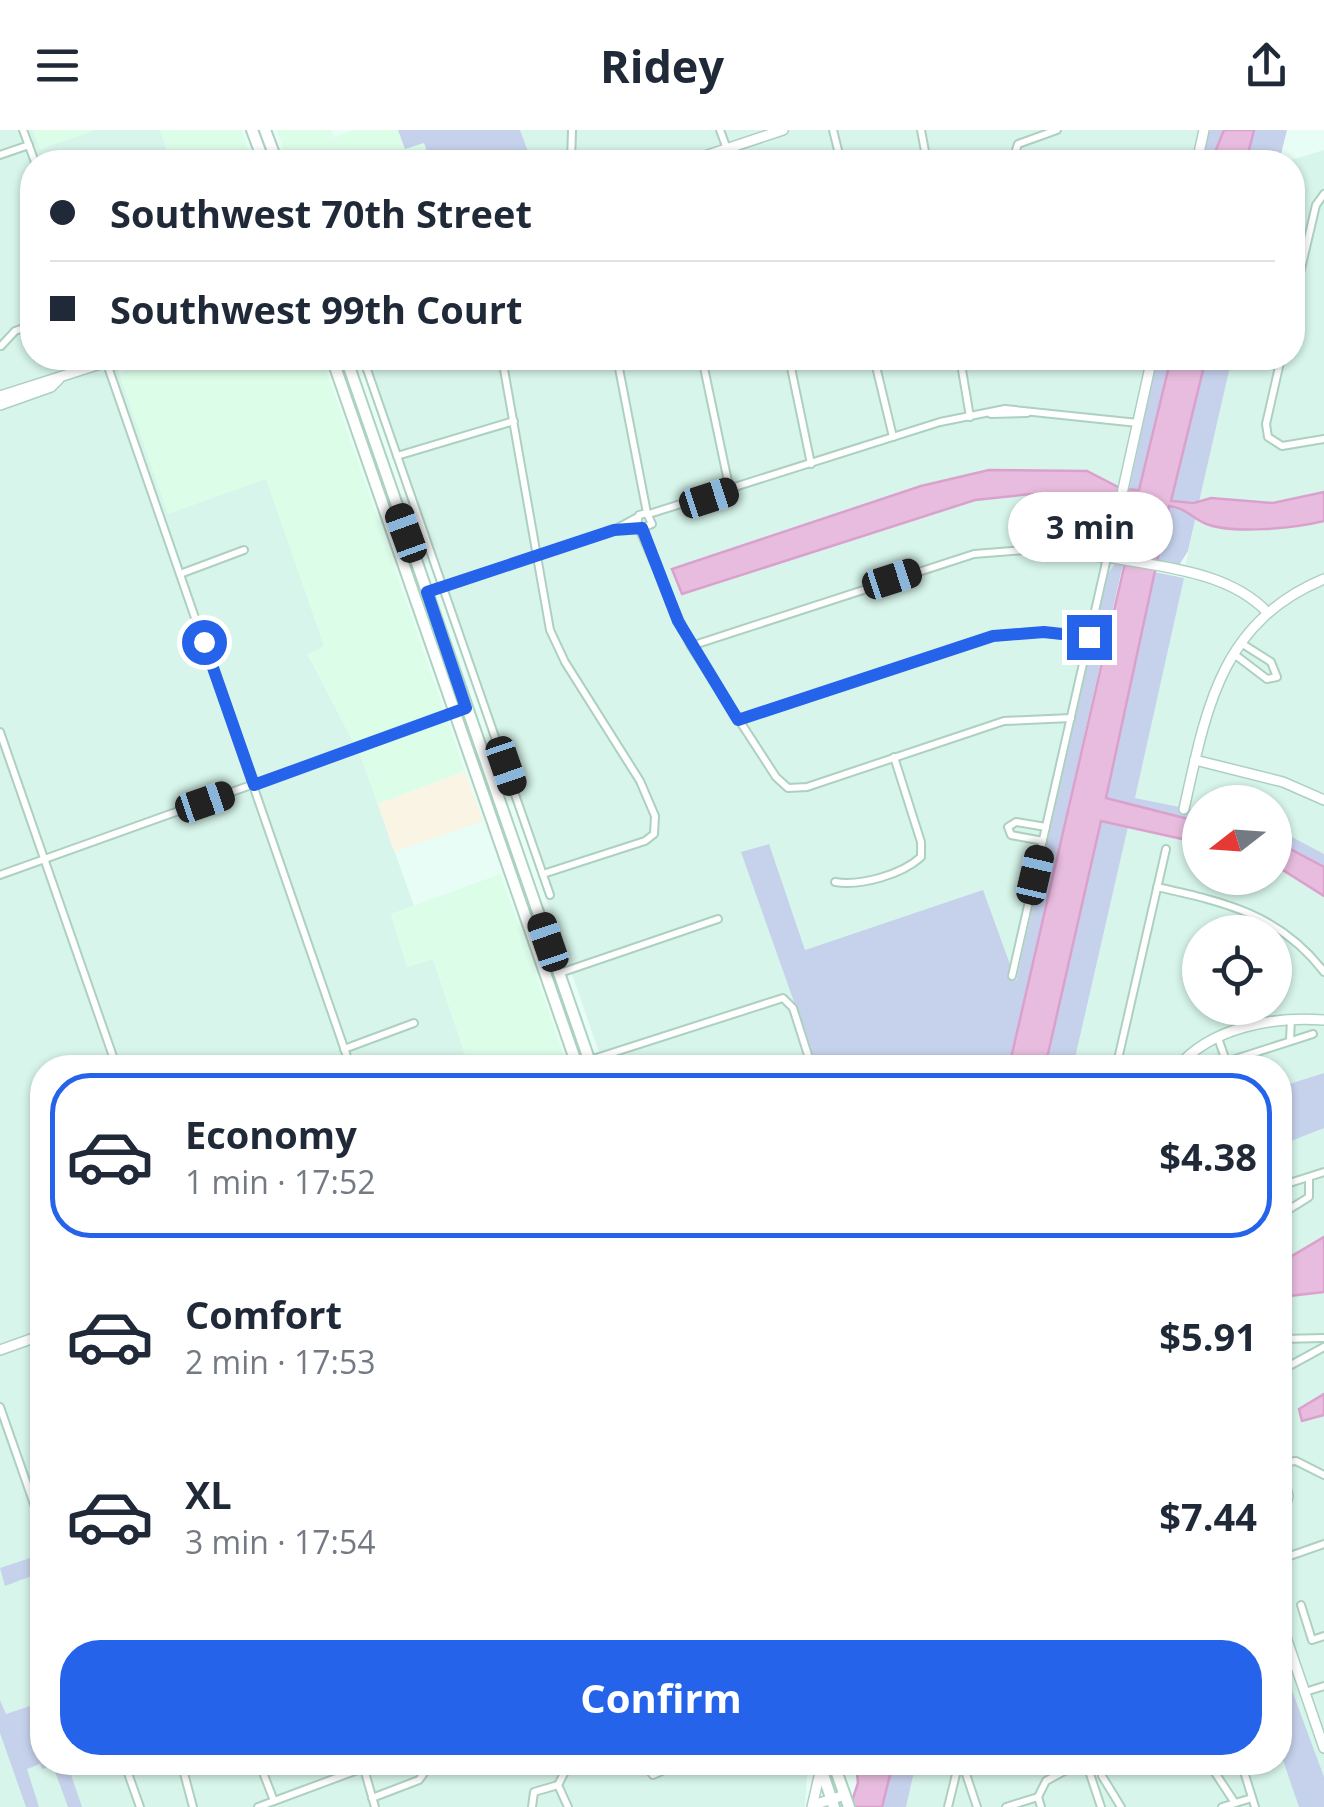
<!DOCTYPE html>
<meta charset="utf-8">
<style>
:root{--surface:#fff;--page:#f6f6f7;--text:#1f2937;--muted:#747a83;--line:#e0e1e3;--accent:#2563eb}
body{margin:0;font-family:"Open Sans",sans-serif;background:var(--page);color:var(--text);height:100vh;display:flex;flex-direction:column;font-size:38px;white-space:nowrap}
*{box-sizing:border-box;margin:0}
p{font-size:32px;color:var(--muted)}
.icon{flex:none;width:55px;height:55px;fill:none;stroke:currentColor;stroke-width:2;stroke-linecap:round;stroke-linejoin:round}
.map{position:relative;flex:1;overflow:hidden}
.side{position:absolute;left:30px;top:925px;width:1262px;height:720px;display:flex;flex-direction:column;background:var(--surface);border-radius:40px;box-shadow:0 2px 8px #0004}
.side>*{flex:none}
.top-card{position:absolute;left:20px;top:20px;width:1285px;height:220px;border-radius:40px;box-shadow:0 2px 8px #0004;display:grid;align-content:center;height:220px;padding:0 30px;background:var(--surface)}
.needle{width:65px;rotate:253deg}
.fabs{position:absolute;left:1182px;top:655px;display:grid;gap:20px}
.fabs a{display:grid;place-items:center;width:110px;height:110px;border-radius:50%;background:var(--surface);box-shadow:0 2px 8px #0004;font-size:50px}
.end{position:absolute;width:45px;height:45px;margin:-22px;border:12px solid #2563eb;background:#fff;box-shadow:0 0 0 5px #fff}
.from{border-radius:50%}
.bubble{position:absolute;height:70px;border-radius:35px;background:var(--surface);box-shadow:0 2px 8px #0004;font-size:32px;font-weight:700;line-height:70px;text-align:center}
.car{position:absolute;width:30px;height:60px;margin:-30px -15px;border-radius:12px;box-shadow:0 0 8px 2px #0007;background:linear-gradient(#222 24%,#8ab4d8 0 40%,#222 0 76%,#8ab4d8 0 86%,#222 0)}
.top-card b{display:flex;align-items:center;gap:35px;height:95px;font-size:38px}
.top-card b+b{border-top:2px solid var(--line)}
.top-card i{width:25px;height:25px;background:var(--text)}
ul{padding:18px 0 0;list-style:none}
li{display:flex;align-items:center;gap:30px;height:165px;margin:0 20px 15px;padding:0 10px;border:5px solid transparent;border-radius:40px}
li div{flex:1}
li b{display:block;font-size:38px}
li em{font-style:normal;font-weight:700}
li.current{border-color:var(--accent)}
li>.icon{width:90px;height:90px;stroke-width:1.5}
.action{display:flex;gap:20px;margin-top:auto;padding:20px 30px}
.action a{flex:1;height:115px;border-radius:40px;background:var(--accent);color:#fff;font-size:40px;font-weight:700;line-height:115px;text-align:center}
header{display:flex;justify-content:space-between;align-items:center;height:130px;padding:0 30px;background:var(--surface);font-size:45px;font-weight:700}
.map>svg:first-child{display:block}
</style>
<header><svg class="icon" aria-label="menu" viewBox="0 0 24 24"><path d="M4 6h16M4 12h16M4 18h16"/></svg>Ridey<svg class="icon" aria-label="share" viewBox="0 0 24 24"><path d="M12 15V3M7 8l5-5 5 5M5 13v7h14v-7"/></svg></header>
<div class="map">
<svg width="1324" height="1677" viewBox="0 0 1324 1677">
<rect width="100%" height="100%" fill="#e9fdf7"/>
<g fill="#d7f5ea" fill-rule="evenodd">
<path d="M0,0H33L40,19L95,0H160L171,32H32V228H114L168,383L266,348L325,516L308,525L361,627L414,776L391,784L407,837L433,829L469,935L42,938V1632H808L805,1677H0Z"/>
<path d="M520,0H1213L1214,2L1200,32H532Z"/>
<path d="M1324,20V362L1273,373L1211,368L1199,372L1232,228H1292V32H1284Z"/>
<path d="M360,228H1157L1116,417L1126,424L1123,434L1114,435L1108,443L1015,853L983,761L805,820L768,714L742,723L817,937H604Z"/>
<path d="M1196,386L1283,399L1324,391V724L1275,698V672H1200V681L1135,668Z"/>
<path d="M1128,697L1200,713V748H1275V735L1324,766V1676L1280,1541V938H1073ZM1200,802H1275V878H1200Z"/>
<path d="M1280,1622L1299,1677H906L916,1633L1280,1632Z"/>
</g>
<g fill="#dcfee9">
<path d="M33,0H95L40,19Z"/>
<path d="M160,0H241L253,32H171Z"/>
<path d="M277,0H331L334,7L354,0H398L405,18L424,12L431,32H289Z"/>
<path d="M163,228H322L465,641L378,674L361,627L308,524L324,516L266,349L168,384L119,243Z"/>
<path d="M500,744L520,799L568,937H460L468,934L433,829L407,837L391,784Z"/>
</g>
<path fill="#faf4e5" d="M465,641L483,691L394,722L378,674Z"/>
<g fill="#c6d2ec">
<path d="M398,0H520L532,32H431L424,13L405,19Z"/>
<path d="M1208,0H1224L1211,32H1200Z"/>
<path d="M1254,0H1287L1279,32H1246Z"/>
<path d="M1157,228H1171C1174,245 1148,332 1142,358L1129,360Z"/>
<path d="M1206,228H1232L1199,372L1171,371Z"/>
<path d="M1127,366L1138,375L1127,425L1116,412Z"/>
<path d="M1169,376L1196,386L1188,421L1178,437L1157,431Z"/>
<path d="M1123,434L1009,937H817L741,722L769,714L805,820L983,760L1016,851L1108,443L1114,435Z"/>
<path d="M1155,442L1184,448L1135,668L1200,681V692L1106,669Z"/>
<path d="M1101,691L1128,697L1073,937L1045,938Z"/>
<path d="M1275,698L1324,724V737L1275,711Z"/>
<path d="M1324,943V998L1281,1015L1280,957Z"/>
<path d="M35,1385L42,1408V1442L5,1456L0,1438L42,1424L30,1387Z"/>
<path d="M1280,1528L1324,1647V1677H1299L1280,1622Z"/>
<path d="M0,1570L6,1584L42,1572V1632L67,1633L82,1677H68L53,1636L42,1639L40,1634L27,1639L39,1677H26L0,1603Z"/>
<path d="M893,1633H916L906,1677H882Z"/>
</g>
<g fill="#e8bcde" stroke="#dba1cd" stroke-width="2.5">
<path d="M1224,0H1254L1246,32H1211Z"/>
<path d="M1171,228H1206L1171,371L1194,373L1211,368L1273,373L1324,362V391C1296,398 1231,405 1204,393C1190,386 1185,378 1169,376L1106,668L1200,692V713L1101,691L1045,937H1009L1133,398L1135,371L1115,364L1110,369L1031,364L975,370L682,464L672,439L921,356L989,340L1087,341L1122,359L1139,360Z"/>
<path d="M1275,711L1324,737V766L1275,735Z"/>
<path d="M1324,1107V1162L1280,1167V1133Z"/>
<path d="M1324,1264V1285L1302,1291L1299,1279Z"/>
<path d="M856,1633H893L882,1677H850L858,1653Z"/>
</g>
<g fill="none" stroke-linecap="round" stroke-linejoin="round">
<g stroke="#add0c0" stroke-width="10">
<g id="minor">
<path d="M23,0L35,32"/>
<path d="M720,0L727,19"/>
<path d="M833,0L841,32"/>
<path d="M921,0L927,32"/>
<path d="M0,25L29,15"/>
<path d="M571,32L572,0"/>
<path d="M1012,32L1018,14L1057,0"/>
<path d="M1292,177L1316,75L1324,64"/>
<path d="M1,216L15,201L32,195"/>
<path d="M105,228L351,938"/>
<path d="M363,228L550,765"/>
<path d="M502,228L550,500L565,532L640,651L655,686L654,704L645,711L543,744"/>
<path d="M617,228L647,383"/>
<path d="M702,228L730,361"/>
<path d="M789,228L811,334"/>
<path d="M874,228L893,307"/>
<path d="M960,228L970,287"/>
<path d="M1281,228L1266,294L1268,307L1282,316L1324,309"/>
<path d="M991,284L1027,283"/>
<path d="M397,326L514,291"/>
<path d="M649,384L940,292L1005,279L1138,293"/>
<path d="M642,398L652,394L647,383L639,385L637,394L691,516L776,647L788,658L807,657L1004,591L1071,588"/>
<path d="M615,400L641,398"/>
<path d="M180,444L244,420"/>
<path d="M425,463L614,400L638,387"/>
<path d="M691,516L974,424L1049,418L1107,429"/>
<path d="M1234,524L1267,549L1277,547L1271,532L1241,513"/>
<path d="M738,590L993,506L1033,502L1089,507"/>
<path d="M0,602L117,938"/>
<path d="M1043,711L1011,705L1008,697L1016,692L1046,697"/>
<path d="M0,745L455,582"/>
<path d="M835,752C861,756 901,745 921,727V712L894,627"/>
<path d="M1157,757C1224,772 1280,784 1324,842"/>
<path d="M1224,795L1227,802"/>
<path d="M557,844L718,789"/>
<path d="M1012,846L1107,428"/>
<path d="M1251,878L1255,894"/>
<path d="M1218,908L1226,931"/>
<path d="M1290,910L1291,889"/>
<path d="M344,919L414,893"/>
<path d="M590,930L783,868L793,878L808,925L807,932L794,938"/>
<path d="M1116,938L1166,719"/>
<path d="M1207,938L1313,904"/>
<path d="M1280,1056L1324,1042"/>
<path d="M1280,1085L1309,1067V1047"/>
<path d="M1280,1209L1324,1208"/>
<path d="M1280,1241L1324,1217"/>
<path d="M0,1277L42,1397"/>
<path d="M1280,1333L1296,1331L1324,1345"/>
<path d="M1284,1428L1324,1414"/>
<path d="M1301,1475L1312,1510L1324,1506"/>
<path d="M1305,1562L1324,1556"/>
<path d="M124,1632L140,1677"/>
<path d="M181,1632L193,1677"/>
<path d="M259,1632L274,1671"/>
<path d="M362,1632L375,1677"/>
<path d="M642,1632L653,1645L683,1632"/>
<path d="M962,1632L977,1677"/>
<path d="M1086,1632L1101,1677"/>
<path d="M1208,1632L1235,1673"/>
<path d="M1241,1632L1255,1677"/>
<path d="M1102,1646L1121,1677"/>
<path d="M558,1655L570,1632"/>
<path d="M558,1655L568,1677"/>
<path d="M1038,1667L1041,1677"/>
<path d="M372,1668L419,1650L432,1632"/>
<path d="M258,1677L363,1638"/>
<path d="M532,1677L534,1662L558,1655"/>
<path d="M948,1677L959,1632"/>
<path d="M1006,1677L1038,1667L1046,1651L1081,1632"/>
<path d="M1222,1677L1252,1668"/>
</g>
</g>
<g stroke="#add0c0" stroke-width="12">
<g id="tertiary">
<path d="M687,32L783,0"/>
<path d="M1197,32L1204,0"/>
<path d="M1152,228L1108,427C1161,437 1228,441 1267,482"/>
<path d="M0,266L119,228"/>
<path d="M0,275L51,257L59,249"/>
<path d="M1195,630L1283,652L1324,670"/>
<path d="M1184,679C1206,580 1220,492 1324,449"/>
<path d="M1177,938C1210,897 1275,886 1324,890"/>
<path d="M0,1220L42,1205"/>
<path d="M1280,1335L1288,1366L1280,1393"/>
<path d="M1280,1490L1324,1618"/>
<path d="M813,1675L845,1665"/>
<path d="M812,1677L821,1638"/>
</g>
</g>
<g stroke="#abd3c0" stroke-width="14">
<g id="secondary">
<path d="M252,0L264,32"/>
<path d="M265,0L277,32"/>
<path d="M332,228L578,938"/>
<path d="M346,228L592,938"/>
<path d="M819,1632L834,1677"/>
<path d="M833,1632L849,1677"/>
</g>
</g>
<use href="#minor" stroke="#fff" stroke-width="6"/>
<use href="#tertiary" stroke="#fff" stroke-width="9"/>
<use href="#secondary" stroke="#fff" stroke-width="10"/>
</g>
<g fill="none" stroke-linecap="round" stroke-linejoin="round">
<path stroke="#2563eb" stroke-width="12" d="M204,512L254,655L466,578L427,462L614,400L642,398L678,491L738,590L993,506L1044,502L1089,507"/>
</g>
</svg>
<div class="fabs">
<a><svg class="needle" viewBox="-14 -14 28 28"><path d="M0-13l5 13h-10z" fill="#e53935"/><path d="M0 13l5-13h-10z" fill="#747a83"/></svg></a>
<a><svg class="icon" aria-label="locate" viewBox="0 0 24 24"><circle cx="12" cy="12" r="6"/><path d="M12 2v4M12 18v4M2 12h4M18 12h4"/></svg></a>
</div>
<i class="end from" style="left:204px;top:512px"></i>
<i class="end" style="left:1089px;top:507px"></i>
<div class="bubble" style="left:1008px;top:362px;width:165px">3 min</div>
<i class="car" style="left:709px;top:368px;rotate:72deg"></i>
<i class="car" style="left:406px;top:403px;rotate:340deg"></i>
<i class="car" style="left:892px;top:449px;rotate:72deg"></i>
<i class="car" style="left:506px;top:636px;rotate:161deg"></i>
<i class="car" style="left:205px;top:672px;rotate:71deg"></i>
<i class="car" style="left:1035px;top:745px;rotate:13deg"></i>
<i class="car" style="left:548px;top:812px;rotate:341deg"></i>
<div class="top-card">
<b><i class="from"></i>Southwest 70th Street</b>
<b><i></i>Southwest 99th Court</b>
</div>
<section class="side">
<ul>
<li class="current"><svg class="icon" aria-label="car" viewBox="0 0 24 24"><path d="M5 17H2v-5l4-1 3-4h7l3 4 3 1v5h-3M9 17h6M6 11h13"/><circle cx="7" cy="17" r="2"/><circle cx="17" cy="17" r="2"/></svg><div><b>Economy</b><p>1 min · 17:52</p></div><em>$4.38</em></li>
<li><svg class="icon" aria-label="car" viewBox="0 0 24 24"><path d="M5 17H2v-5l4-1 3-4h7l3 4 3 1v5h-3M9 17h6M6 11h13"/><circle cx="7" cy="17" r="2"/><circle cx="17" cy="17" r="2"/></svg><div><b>Comfort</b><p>2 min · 17:53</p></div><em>$5.91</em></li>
<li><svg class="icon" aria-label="car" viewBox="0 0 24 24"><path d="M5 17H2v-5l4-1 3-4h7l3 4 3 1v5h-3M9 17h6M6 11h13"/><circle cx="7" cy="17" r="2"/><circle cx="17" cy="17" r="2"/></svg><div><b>XL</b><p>3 min · 17:54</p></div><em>$7.44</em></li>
</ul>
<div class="action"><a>Confirm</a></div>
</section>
</div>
